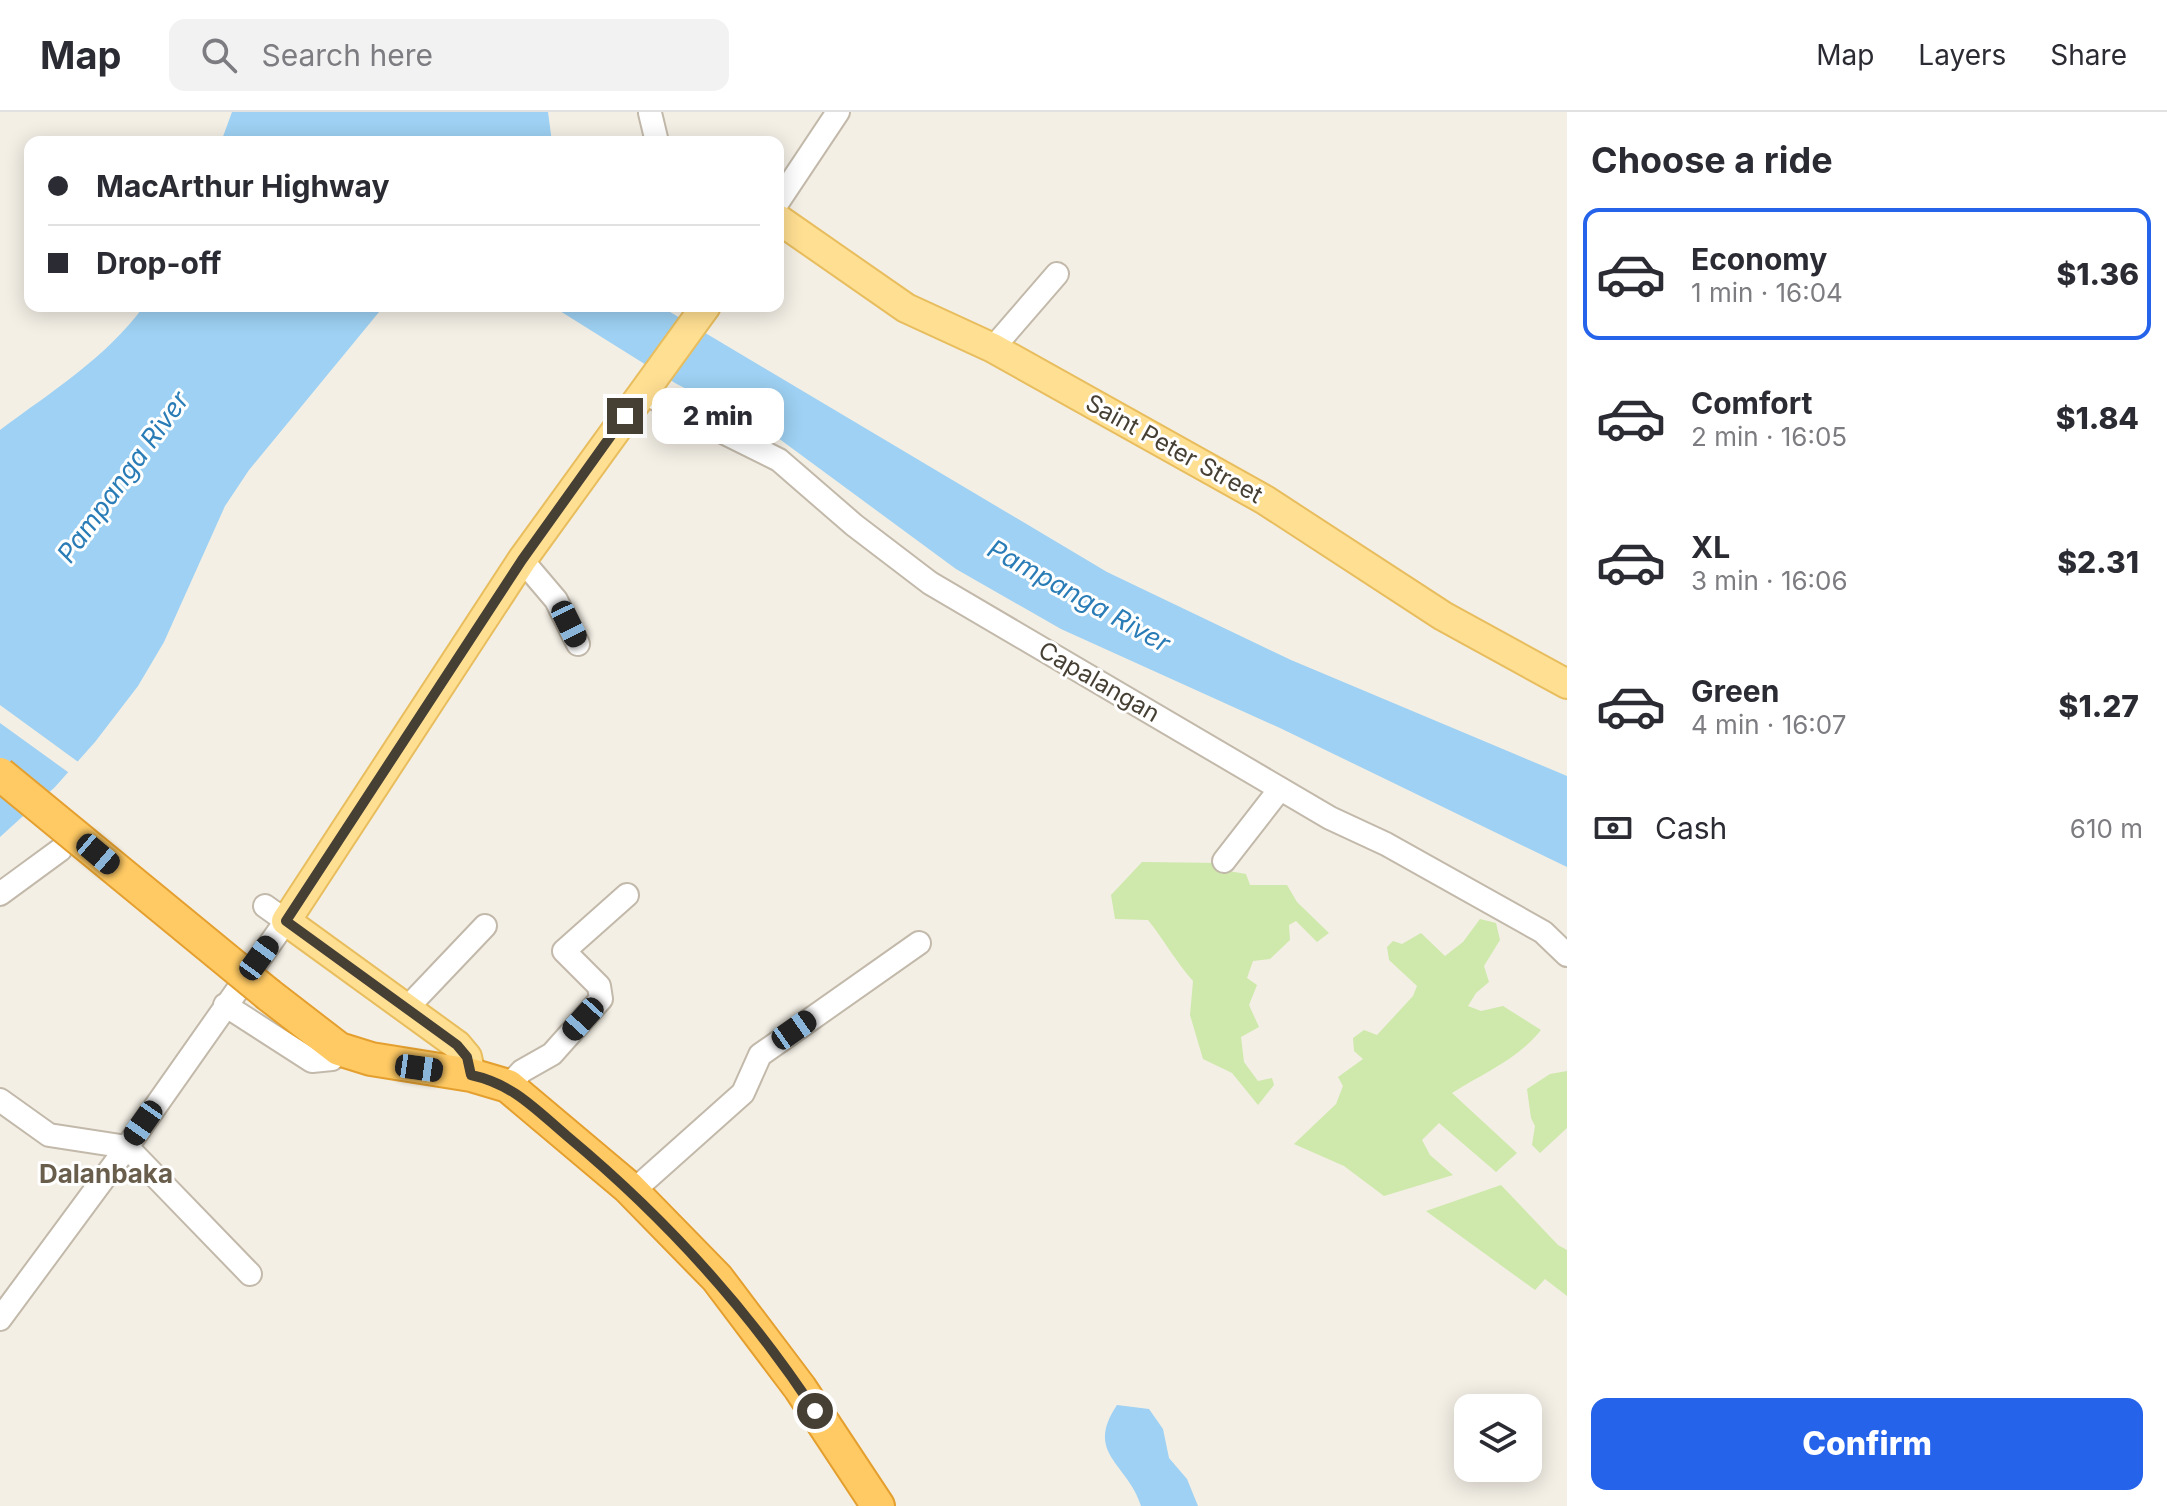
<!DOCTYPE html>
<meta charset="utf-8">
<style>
:root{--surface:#fff;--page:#f2f2f3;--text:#2b2b33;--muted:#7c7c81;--line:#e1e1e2;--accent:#2563eb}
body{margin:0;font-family:Inter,sans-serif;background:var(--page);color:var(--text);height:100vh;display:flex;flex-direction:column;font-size:30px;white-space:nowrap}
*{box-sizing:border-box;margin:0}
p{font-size:26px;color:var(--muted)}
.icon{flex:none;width:44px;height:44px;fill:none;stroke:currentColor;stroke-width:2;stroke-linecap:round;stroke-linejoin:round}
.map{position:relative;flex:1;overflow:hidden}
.drawer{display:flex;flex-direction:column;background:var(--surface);width:600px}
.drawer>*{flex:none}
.hud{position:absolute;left:24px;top:24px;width:760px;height:176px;border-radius:16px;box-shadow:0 4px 20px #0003;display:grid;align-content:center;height:176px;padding:0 24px;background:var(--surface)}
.tools{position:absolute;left:1454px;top:1282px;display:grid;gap:16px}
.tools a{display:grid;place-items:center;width:88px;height:88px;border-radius:16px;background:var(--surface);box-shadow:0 4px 20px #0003;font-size:40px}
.end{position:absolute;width:36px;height:36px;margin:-18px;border:10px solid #463f34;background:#fff;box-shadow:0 0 0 4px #fff}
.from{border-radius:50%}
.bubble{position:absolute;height:56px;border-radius:16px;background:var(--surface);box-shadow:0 4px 20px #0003;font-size:26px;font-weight:800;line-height:56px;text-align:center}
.car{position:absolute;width:24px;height:48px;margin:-24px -12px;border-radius:10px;box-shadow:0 0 6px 2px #0007;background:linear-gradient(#222 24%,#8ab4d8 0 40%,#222 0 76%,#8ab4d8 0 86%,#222 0)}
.hud b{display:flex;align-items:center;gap:28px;height:76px;font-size:30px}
.hud b+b{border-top:2px solid var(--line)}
.hud i{width:20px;height:20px;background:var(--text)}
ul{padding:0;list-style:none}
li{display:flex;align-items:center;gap:24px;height:132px;margin:0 16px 12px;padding:0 8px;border:4px solid transparent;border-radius:16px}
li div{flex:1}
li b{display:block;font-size:30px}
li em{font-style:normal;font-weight:800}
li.on{border-color:var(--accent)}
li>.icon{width:72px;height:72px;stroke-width:1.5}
h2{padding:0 24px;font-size:36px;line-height:96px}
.pay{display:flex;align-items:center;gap:20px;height:88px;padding:0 24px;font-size:30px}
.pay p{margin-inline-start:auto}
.primary-button{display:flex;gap:16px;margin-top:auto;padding:16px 24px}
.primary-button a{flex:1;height:92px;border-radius:16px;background:var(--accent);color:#fff;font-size:32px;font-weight:800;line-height:92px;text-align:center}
header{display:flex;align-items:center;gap:48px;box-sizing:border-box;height:112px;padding:0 40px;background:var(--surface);border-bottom:2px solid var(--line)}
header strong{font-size:38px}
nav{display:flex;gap:44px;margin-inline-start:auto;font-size:28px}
.search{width:560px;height:72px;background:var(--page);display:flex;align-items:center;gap:20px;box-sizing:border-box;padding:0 28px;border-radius:16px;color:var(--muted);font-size:30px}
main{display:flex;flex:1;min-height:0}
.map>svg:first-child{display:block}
</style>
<header>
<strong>Map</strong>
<div class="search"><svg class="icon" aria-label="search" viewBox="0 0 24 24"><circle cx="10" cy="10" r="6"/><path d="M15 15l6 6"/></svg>Search here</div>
<nav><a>Map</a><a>Layers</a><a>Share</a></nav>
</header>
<main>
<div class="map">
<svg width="1567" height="1394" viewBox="0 0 1567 1394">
<rect width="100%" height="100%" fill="#f3efe5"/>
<g fill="#cee9ab">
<path d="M1142,750L1222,751L1229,759L1246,762L1250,773H1287L1297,790L1329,821L1317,830L1296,809L1289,813L1290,828L1270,847L1253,849L1247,866L1257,873L1249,893L1259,915L1241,925L1244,950L1258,969L1272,966L1274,973L1258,993L1232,961L1203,947L1190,903L1193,869C1176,850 1164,828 1148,808L1115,807L1111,783Z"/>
<path d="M1480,807L1496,811L1500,828L1484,854L1489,870L1476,881L1468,894L1481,899L1503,894L1541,918C1517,948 1483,961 1452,981L1517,1041L1496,1060L1439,1011L1422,1028L1430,1043L1453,1063L1384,1084L1344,1054L1294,1032L1336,992L1343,974L1338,965L1363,947L1354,939L1353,926L1364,918L1377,923L1413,884L1417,874L1389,848L1387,835L1393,829L1402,832L1421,821L1445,844L1463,830Z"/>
<path d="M1567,959V1016L1540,1041L1532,1033L1535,1014L1531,1006L1527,977L1550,962Z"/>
<path d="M1501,1073L1558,1133L1567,1138V1184L1545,1167L1535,1178L1426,1099Z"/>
</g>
<g fill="#9ed1f3">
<path d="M232,0H548L552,30H221Z"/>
<path d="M144,194H384L249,358L225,394L164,530L138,574L95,630L55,675L0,725V318C52,279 105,247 144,194Z"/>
<path d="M552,194H660L1107,460L1291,548L1567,664V755L1280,616L1061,517L956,457L774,323L675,271Z"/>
<path d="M1117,1293L1149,1297L1163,1317L1169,1346L1187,1367L1198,1394H1141C1128,1351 1084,1342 1117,1293Z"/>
</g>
<path fill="#f3efe5" d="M0,593L81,652L72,663L0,611Z"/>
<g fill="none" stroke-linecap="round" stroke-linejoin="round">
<g stroke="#c2b9aa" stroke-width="26">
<g id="minor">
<path d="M650,1L657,30"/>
<path d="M778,90L838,0"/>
<path d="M993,236L1057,162"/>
<path d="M642,280L779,348L854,413L930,471L1330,706L1386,732L1543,820L1567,843"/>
<path d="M522,448L556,488L578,532"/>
<path d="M1224,749L1280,677"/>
<path d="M0,782L60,738"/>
<path d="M225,893L312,949L332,947L339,937"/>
<path d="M407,896L485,814"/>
<path d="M508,974L522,959L552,942L601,887L599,874L564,839L627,783"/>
<path d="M0,988L49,1023L127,1035L250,1162"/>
<path d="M632,1080L743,981L760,943L919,831"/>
<path d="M0,1207L127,1035L286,809L265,794"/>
</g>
</g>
<g stroke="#e8bd5e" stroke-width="32">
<g id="major">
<path d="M778,107L906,196L993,236L1265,388L1443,504L1567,572"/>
<path d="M471,963L467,945L457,933L286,809L522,448L706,194"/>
</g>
</g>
<g stroke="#e49f2e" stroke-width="36">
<path id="highway" d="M269,883L339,937L371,947L471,963L508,974L628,1075L717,1166L800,1276L878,1394"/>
</g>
<use href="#minor" stroke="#fff" stroke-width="22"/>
<use href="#major" stroke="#ffdf92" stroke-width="28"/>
<use href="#highway" stroke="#ffca64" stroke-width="32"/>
<g stroke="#e49f2e" stroke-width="36" stroke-linecap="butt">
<path id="highway-bridge" d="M0,662L269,883"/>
</g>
<use href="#highway-bridge" stroke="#ffca64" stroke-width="32"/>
</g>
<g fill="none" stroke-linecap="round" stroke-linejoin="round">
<path stroke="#463f34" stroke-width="10" d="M625,304L522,448L286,809L457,933L467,945L471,963C513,972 535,997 567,1024C663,1104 746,1194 815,1299"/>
</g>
<g text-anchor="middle" stroke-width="6" stroke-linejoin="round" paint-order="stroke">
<g font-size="24" fill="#463f34" stroke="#fff">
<text transform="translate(1174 337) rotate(29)" y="8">Saint Peter Street</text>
<text transform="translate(1099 570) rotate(30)" y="8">Capalangan</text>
</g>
<g font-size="26" font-style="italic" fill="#297cb6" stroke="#fff">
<text transform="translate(123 365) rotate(-54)" y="9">Pampanga River</text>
<text transform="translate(1079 484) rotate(29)" y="9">Pampanga River</text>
</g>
<g font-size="26" font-weight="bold" fill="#695d4b" stroke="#fff">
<text x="106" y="1071">Dalanbaka</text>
</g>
</g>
</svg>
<div class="tools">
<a><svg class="icon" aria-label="layers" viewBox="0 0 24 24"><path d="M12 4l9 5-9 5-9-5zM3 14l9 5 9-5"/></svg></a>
</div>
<i class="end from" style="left:815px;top:1299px"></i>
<i class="end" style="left:625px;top:304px"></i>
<div class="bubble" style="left:652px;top:276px;width:132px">2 min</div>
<i class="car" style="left:569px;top:512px;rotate:154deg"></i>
<i class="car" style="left:98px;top:742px;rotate:130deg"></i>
<i class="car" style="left:259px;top:846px;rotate:36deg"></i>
<i class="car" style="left:583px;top:907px;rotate:222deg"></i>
<i class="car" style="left:794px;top:918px;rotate:55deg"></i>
<i class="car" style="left:419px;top:956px;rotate:98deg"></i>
<i class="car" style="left:143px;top:1011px;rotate:215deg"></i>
<div class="hud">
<b><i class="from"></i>MacArthur Highway</b>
<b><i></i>Drop-off</b>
</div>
</div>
<section class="drawer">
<h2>Choose a ride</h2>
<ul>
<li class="on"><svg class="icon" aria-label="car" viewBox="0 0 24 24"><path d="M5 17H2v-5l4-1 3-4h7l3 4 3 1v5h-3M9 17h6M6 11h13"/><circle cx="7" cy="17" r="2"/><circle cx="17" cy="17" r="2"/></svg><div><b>Economy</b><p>1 min · 16:04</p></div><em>$1.36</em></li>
<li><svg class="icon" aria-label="car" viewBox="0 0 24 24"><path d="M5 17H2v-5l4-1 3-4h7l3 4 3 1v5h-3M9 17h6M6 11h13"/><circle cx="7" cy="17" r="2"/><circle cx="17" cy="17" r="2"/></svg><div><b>Comfort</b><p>2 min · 16:05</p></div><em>$1.84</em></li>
<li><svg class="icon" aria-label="car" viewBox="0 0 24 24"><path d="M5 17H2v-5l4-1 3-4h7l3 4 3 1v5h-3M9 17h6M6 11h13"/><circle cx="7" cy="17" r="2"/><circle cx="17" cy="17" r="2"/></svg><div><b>XL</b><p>3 min · 16:06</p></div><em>$2.31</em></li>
<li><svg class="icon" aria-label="car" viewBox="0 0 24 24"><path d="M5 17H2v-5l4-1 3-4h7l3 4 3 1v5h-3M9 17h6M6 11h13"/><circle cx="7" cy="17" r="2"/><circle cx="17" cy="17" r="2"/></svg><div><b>Green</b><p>4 min · 16:07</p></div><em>$1.27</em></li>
</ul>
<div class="pay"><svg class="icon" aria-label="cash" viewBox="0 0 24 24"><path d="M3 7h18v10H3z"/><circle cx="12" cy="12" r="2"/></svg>Cash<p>610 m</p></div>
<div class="primary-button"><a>Confirm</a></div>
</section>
</main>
